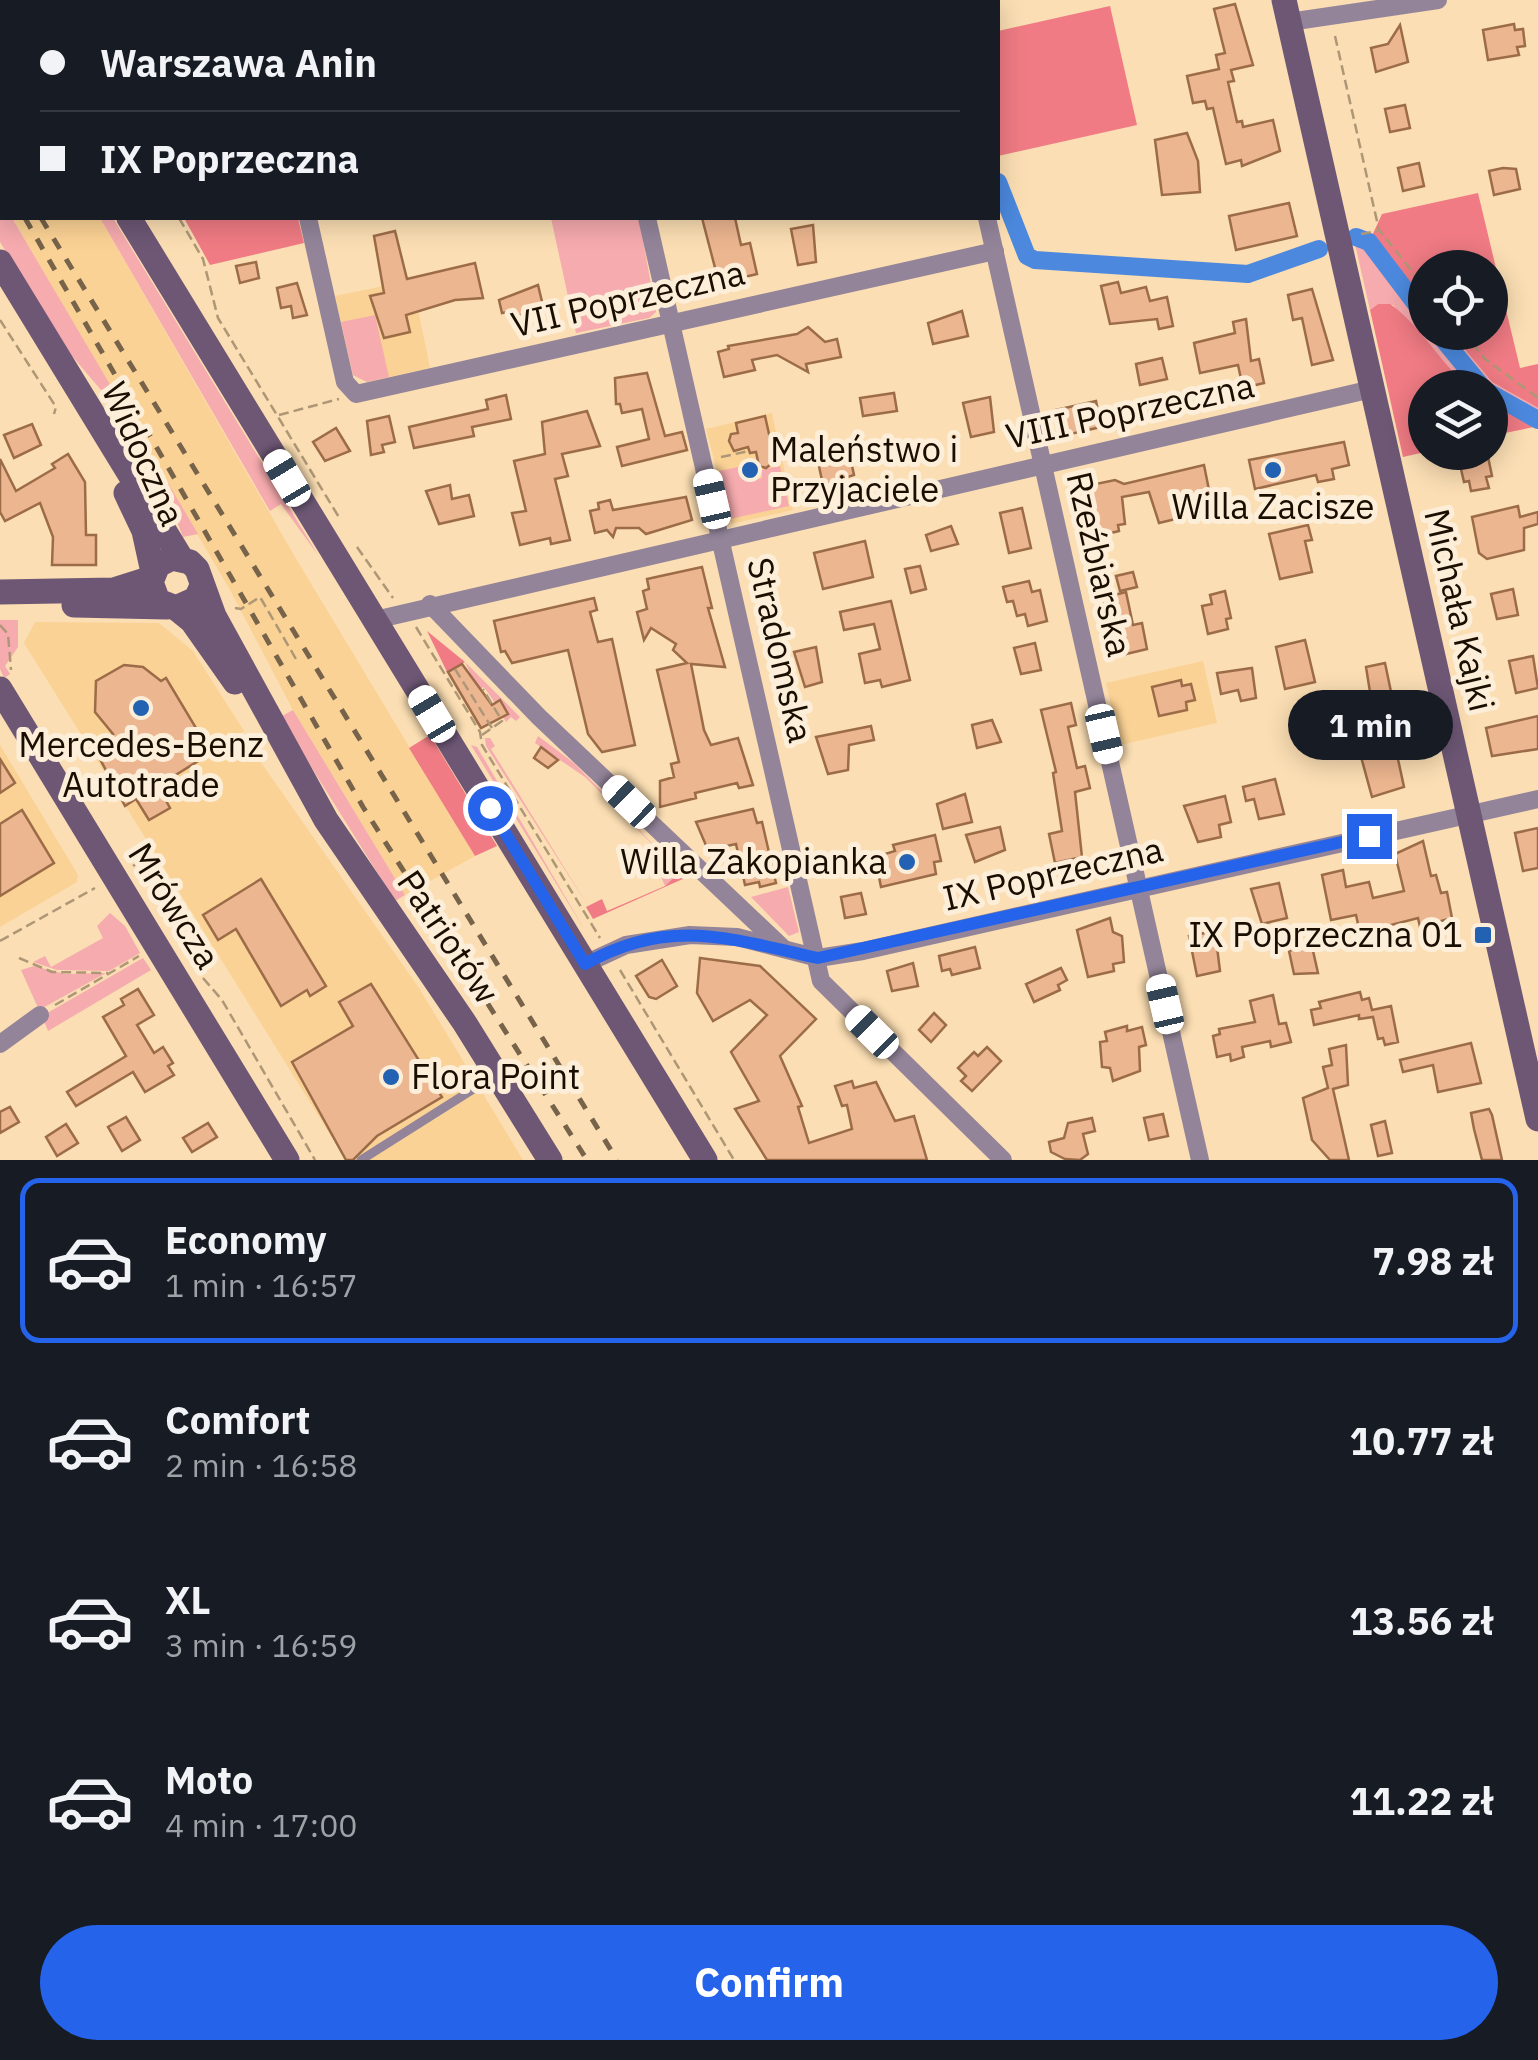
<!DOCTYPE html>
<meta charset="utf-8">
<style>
:root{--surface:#171b24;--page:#20242c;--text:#f1f3f6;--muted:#9ea1a6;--line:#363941;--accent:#2563eb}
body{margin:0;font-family:"IBM Plex Sans",sans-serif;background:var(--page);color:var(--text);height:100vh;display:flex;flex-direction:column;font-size:38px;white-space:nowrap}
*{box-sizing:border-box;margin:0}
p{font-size:32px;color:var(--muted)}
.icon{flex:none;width:55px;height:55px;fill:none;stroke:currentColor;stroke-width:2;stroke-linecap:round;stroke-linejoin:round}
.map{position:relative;height:1160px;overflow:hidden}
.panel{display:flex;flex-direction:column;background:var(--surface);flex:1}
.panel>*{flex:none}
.top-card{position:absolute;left:0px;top:0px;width:1000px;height:220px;box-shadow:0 5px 25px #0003;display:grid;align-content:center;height:220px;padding:0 40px;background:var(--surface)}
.tools{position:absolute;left:1408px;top:250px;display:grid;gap:20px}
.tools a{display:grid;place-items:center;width:100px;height:100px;border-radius:50%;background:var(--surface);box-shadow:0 5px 25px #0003;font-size:50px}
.end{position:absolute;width:45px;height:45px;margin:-22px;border:12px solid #2563eb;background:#fff;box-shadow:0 0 0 5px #fff}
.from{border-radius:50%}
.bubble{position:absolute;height:70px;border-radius:35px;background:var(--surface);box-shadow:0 5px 25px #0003;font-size:32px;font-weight:800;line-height:70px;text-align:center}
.car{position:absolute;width:30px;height:60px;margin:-30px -15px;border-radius:12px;box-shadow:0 0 8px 2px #0007;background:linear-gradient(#fff 24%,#345 0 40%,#fff 0 76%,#345 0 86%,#fff 0)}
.top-card b{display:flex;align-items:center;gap:35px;height:95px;font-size:38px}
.top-card b+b{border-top:2px solid var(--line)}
.top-card i{width:25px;height:25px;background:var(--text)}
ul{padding:18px 0 0;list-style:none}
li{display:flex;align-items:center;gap:30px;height:165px;margin:0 20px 15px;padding:0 20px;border:5px solid transparent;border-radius:20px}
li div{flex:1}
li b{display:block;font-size:38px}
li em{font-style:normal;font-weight:800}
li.selected{border-color:var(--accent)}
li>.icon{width:90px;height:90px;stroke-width:1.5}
.cta{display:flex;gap:20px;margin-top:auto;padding:20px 40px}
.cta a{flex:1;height:115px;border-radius:60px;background:var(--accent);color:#fff;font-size:40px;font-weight:800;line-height:115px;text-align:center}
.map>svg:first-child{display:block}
</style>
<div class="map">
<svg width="1538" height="1160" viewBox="0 0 1538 1160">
<rect width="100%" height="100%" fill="#fbdeb3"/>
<g fill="#fbd295">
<path d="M12,218H100L295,557L475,856L405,895L293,710L230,590Z"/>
<path d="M412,280L430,368L367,382L353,375L335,296Z"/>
<path d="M772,413L793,510L731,524L706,429Z"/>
<path d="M35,622L159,623L193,651L244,731L241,734L419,988L523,1160H346L24,643Z"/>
<path d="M1203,661L1217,723L1120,745L1106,683Z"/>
<path d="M0,745L78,875L77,882L0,927Z"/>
</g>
<g fill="#f6abae">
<path d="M0,197L2,218H12L198,534L183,537L156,468L108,388L101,390L66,349L0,242Z"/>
<path d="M100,218H113L318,555L281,504L270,511Z"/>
<path d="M551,218H639L656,312L649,318L576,333Z"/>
<path d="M1352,231L1371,238L1425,301V332L1451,333L1492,382L1538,408V429L1490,401V388L1468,387L1444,366L1393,305L1378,304L1370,310Z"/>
<path d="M375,315L389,377L367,382L353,375L341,322Z"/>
<path d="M743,466L747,482L762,478L761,470L780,466L789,506L730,519L719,471Z"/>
<path d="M0,620H18V647L5,666L10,674L4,678L0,669Z"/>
<path d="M465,662L520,717L516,721L511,717L506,722L503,717L508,713L501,701L495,703L484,687L478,690Z"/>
<path d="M293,710L405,895L395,901L280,717Z"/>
<path d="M538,736L574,763L680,872L665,886L660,874L671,869L668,860L585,777L535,743Z"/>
<path d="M485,738H490L495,746L491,749L588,906L486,746Z"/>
<path d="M471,745L477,747L586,932Z"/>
<path d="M788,887L799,932L789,936L751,897Z"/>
<path d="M110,913L125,926L140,953L109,971L57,970L33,962L45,956L51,967L103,938L97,926Z"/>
<path d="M143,958L151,970L48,1031L42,1016Z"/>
<path d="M34,966L65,974L106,973L39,1010L21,970Z"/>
</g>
<g fill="#f07b84">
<path d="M1110,6L1137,125L998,156V31Z"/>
<path d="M1478,193L1520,368L1538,364V408L1492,382L1451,333L1490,332V268H1425V301L1371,238L1382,214Z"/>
<path d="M184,218H298L304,243L210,265Z"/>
<path d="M1378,304H1390C1420,325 1440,362 1468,387L1425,388V452L1403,457L1370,310Z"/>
<path d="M1490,401L1534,427L1490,436Z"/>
<path d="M427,631L465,662L447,672Z"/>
<path d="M430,735L497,846L475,856L409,748Z"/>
<path d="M680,872L685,878L593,919L586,907L602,899L607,911L665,886Z"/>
</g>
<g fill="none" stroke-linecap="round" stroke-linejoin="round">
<g stroke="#4c89de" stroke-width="18">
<path d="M998,182L1027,256L1035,260L1248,274L1319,249"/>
<path d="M0,202L2,201"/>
<path d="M1356,237L1369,242L1425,316"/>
<path d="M1437,332L1483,388"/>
<path d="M1490,393L1538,420"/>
</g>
</g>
<g fill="#ecb690" stroke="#9c6c48" stroke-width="2.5">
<path d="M1235,4L1253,65L1231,70L1234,81L1228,82L1237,122L1242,121L1243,127L1273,120L1280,151L1242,166L1241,160L1226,164L1213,108L1207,109L1205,101L1193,103L1187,76L1219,69L1216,55L1225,53L1214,9Z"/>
<path d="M1514,24L1515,30L1523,29L1525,46L1517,47L1519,55L1488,60L1483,30Z"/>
<path d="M1400,25L1408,62L1376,72L1371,48L1388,44Z"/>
<path d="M1405,105L1410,128L1390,132L1385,109Z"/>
<path d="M1187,133L1198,161L1200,192L1162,195L1155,140Z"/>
<path d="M1419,163L1424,186L1403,191L1398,168Z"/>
<path d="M1503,168L1516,169L1520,189L1494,195L1489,171Z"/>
<path d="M1289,203L1297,236L1236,250L1229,216Z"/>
<path d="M702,218H735L741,245L750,243L757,274L719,283Z"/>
<path d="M813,225L816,262L798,265L791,229Z"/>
<path d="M395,231L407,279L475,263L483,298L455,300L406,315L410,332L384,338L370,296L384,293L374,236Z"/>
<path d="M256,262L259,278L240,283L236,266Z"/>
<path d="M1118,282L1121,293L1146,287L1150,301L1167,297L1173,326L1159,329L1157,319L1110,324L1101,286Z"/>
<path d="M297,283L307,315L293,318L291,306L281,308L277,288Z"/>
<path d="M538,285L544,310L516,316L515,311L502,313L499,300Z"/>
<path d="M1312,289L1333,360L1312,365L1302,318L1293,320L1288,295Z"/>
<path d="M962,311L968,336L933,344L928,323Z"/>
<path d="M1246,319L1251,361L1259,359L1264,383L1243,388L1238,365L1200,373L1194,343L1235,333L1233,322Z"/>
<path d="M808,327L825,342L837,339L841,357L806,364L808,372L777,355L752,360L755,370L724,377L718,352L729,349L728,346L797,334Z"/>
<path d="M1162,358L1167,379L1140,385L1136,364Z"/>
<path d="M647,373L665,436L682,432L687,450L622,466L617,447L649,439L642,409L622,413L620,404H616L615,378Z"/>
<path d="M894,393L897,411L863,416L860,398Z"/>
<path d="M506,395L511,419L472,427L474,436L414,448L409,427L488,409L486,400Z"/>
<path d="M990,397L994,432L971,437L963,403Z"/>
<path d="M1096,401L1101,427L1066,435L1061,432L1056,410Z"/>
<path d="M587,411L600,446L562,454L568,476L555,479L570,540L551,544L550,538L520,545L512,513L526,511L514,461L545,454L542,422Z"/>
<path d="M389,416L395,442L382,445L384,452L371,455L367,421Z"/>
<path d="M765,416L775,461L766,468L759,466L756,452L750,453L748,447L734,451L729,441L731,434L738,433L736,423Z"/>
<path d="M32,424L41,445L14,458L4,435Z"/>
<path d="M336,428L350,451L325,461L313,442Z"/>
<path d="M1344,442L1349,465L1332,469L1334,479L1318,482L1316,475L1255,489L1249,460Z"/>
<path d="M849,452L854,475L823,485L817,457Z"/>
<path d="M1457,452H1487L1492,476L1486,477L1489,488L1471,491L1469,481L1464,482Z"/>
<path d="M68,454L85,482L86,535H96V565H52L53,537L40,503L5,521L0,512V459L16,491L55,468L52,464Z"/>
<path d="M1204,465L1213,510L1159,523L1149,492L1122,497L1125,524L1118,525L1119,531L1107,534L1108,538L1093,541L1079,498L1088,495L1091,485L1115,480L1124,484Z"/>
<path d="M450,485L452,499L469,495L474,516L439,524L426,491Z"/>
<path d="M686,497L692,520L646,534L639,528H616L613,537L607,530L595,533L590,511L599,509L598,503L610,500L613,510Z"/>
<path d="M1518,506L1520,517L1538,512V524L1524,528V550L1487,559L1479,553L1472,517Z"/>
<path d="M1022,508L1031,548L1009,553L1000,513Z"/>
<path d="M1308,525L1312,540L1305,541L1312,572L1280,579L1269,534Z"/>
<path d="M951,526L958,544L931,551L926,535Z"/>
<path d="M865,541L873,577L823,589L814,553Z"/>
<path d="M920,566L926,589L911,593L905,569Z"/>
<path d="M702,567L712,608H708L725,667L691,664L704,730L711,745L738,738L753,785L739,788L737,783L695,793L696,798L660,807V781L674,777L671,764L679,762L657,670L687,663L673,650L676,644L651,628L644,640L637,612L647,609L643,591L649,589L647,579Z"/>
<path d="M1133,572L1137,587L1120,591L1116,576Z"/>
<path d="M1029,581L1032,592L1040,590L1047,621L1028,626L1025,614L1017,616L1013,601L1007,602L1003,587Z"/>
<path d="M1513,589L1518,615L1497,619L1491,594Z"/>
<path d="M1225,591L1231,618L1226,619L1228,629L1208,634L1202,606L1212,604L1210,595Z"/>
<path d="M1126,592L1133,625L1142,623L1147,649L1118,656L1102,598Z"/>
<path d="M594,598L597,610L590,612L598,642L612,639L635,745L602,752L588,734L568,650L512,663L505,651L501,652L494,621Z"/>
<path d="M891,601L910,680L882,687L880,680L865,683L859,654L880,649L874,624L844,630L840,612Z"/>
<path d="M1305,640L1315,682L1285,689L1276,647Z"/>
<path d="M1035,643L1041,670L1021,674L1014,648Z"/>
<path d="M816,647L822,682L805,687L794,652Z"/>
<path d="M1533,656L1538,688L1516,693L1509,661Z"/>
<path d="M1385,663L1400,735L1393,736L1404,787L1372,797L1357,742L1350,744L1340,698L1370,692L1366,667Z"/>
<path d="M462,664L492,705L500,700L508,714L481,728L448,672Z"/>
<path d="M124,665L143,667L161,681L166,678L211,753L158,786L170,808L149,820L136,799L125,806L93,746L113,734L95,712L96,681Z"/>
<path d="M1252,668L1256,698L1241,701L1238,690L1221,694L1217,673Z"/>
<path d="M1181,680L1182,686L1191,684L1195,700L1186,702L1187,710L1159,716L1152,687Z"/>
<path d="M1071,703L1076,725L1068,727L1077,768L1085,766L1090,788L1075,792L1082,857L1055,863L1049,834L1062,831L1053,773L1056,772L1041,710Z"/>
<path d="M1538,716V749L1492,756L1486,728Z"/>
<path d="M992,720L1001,742L977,748L972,725Z"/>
<path d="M871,726L874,740L849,745L848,770L828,774L816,737Z"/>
<path d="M541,747L558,760L548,768L534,758Z"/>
<path d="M0,759L15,783L0,793Z"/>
<path d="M1275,779L1284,814L1259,819L1254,799L1246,801L1243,787Z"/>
<path d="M965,794L972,822L943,829L937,804Z"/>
<path d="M1225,796L1231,822L1219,825L1221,837L1198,842L1184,806Z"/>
<path d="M753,809L757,823L762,822L776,883L760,887L759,882L745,885L736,844L708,850L696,822Z"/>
<path d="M22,810L54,863L0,896V824Z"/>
<path d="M1000,827L1005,850L975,862L966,835Z"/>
<path d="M1538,828V868L1523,871L1515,833Z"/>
<path d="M935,835L941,861L934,862L936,874L881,887L875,857L895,851L893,845Z"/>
<path d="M1423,841L1431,876L1436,875L1441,893L1447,892L1452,918L1420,927L1418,918L1360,933L1356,915L1331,920L1322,875L1343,870L1346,887L1369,882L1373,898L1404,891L1395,854Z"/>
<path d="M261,879L326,986L310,996L307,990L281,1006L236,929L218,940L203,915Z"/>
<path d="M1279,883L1287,918L1262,924L1251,889Z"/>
<path d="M861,893L866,914L845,918L841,897Z"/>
<path d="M1110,918L1113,932L1122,936L1124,962L1113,964L1114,971L1088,977L1077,930Z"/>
<path d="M1215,931L1220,971L1197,976L1189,936Z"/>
<path d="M1311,942L1318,973L1294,974L1289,951Z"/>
<path d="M975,947L980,968L952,975L950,969L942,971L939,956Z"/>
<path d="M700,958L760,966L816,1019L780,1056L802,1106L798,1107L809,1143L852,1129L847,1105L842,1106L835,1086L852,1081L854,1088L876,1082L895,1121L914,1116L927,1160H767L735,1109L759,1101L731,1052L767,1015L750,1000L713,1021L697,993Z"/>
<path d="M662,960L677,986L656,999L649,997L636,976Z"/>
<path d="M913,963L918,986L892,991L887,971Z"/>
<path d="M1061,968L1067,980L1058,985L1060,990L1034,1002L1026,984Z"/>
<path d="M371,984L442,1097L377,1136L353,1160H346L292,1062L353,1026L339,1002Z"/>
<path d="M138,989L154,1015L137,1025L154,1053L163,1047L173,1063L168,1066L174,1075L145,1092L133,1072L76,1106L67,1092L126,1056L103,1017L124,1005L121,999Z"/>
<path d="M1360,992L1362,1000L1369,998L1372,1010L1391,1006L1398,1042L1385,1045L1383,1038L1378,1039L1373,1017L1359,1019V1015L1314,1025L1311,1010L1321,1008L1319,1002Z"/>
<path d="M1273,995L1279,1024L1286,1023L1291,1042L1271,1047L1270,1041L1242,1047L1244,1057L1231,1061L1230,1054L1217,1057L1213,1036L1220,1034L1219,1029L1255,1022L1250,1001Z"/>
<path d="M934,1013L946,1025L931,1042L919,1030Z"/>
<path d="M1127,1026V1031L1142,1027L1146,1045L1139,1047L1140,1071L1113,1081L1110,1068L1102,1067L1100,1042L1107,1041L1105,1032Z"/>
<path d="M1471,1043L1481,1083L1438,1092L1433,1065L1403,1072L1400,1060Z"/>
<path d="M1346,1045L1348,1085L1333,1089L1349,1160H1330L1312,1140L1303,1098L1328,1088L1323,1067L1332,1065L1329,1049Z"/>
<path d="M987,1047L1001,1061L972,1091L961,1081L966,1076L958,1068L974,1052L978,1056Z"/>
<path d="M10,1107L19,1122L0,1133V1112Z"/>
<path d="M1489,1109L1492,1115L1502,1160H1482L1474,1129L1471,1113Z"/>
<path d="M1163,1114L1168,1136L1149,1140L1144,1118Z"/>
<path d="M126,1117L140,1140L122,1151L108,1127Z"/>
<path d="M1092,1118L1095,1131L1083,1134L1088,1154L1080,1160L1065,1159L1051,1152L1049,1142L1064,1138L1068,1123Z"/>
<path d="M1385,1121L1392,1153L1378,1156L1371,1125Z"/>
<path d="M208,1123L217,1137L192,1152L183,1138Z"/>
<path d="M66,1124L78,1143L57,1156L46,1137Z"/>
</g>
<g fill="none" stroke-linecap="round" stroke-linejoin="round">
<g stroke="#ae9776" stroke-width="2.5" stroke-dasharray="10 5" stroke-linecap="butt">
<path d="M26,0L27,2"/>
<path d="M1335,36L1379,230L1425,287"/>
<path d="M179,218L203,259L218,318L340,519"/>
<path d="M1361,234L1377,231"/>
<path d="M0,320L56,407L54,414"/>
<path d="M1463,332L1485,359L1538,398"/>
<path d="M279,415L339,399"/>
<path d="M721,457L749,451"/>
<path d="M357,547L393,598"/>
<path d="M235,608L241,609L260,597L296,659"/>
<path d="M0,625L8,634L11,670"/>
<path d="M416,627L480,732L482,745L600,938"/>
<path d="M455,669L492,728"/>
<path d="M482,735L502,721L483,689"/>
<path d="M133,866L148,856"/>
<path d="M0,941L95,888"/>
<path d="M19,958L52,972L108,973"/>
<path d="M620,970L734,1160"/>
<path d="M203,978L222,1000L315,1160"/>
<path d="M55,1005L139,956"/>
</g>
<path stroke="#938499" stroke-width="9" d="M361,1160L494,1076"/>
<g stroke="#938499" stroke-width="18">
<path d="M260,0V2"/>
<path d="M599,0L600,2"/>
<path d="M938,0V2"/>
<path d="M155,2L165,0"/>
<path d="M1289,22L1438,0"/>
<path d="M308,218L345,382L356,394L995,251"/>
<path d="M647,218L821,981L1003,1160"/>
<path d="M987,218L1200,1160"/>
<path d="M430,604L539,717L784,949"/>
<path d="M375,620L1372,389"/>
<path d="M585,964L626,945L690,935L737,937L818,958L863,951L1538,799"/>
<path d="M0,1044L40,1015"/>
</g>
<g stroke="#6d5775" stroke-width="25">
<path d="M1284,0L1538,1119"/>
<path d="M0,6L2,10"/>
<path d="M129,218L705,1160"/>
<path d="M0,262L181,558"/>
<path d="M126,493L144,531L153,572"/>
<path d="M201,588L196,599L176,608L158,601L151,582L158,565L172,558L190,562L197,569L214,616L326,820L464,1022L550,1160"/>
<path d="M0,592L114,590L152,578"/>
<path d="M74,605L167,607"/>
<path d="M176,608L192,621L235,682"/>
<path d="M0,689L287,1160"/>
</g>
<g stroke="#76634a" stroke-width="5" stroke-dasharray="12 12" stroke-linecap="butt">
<path d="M0,151L2,155"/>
<path d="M0,175L2,179"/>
<path d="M25,218L363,807L587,1160"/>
<path d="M41,218L617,1160"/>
</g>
</g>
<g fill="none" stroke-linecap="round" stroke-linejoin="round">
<path stroke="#2563eb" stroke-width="12" d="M490,808L585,964C670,916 731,939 818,958L1369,836"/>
</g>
<g fill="#2361b2" stroke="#fceed9" stroke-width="4">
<circle cx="750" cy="470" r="10"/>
<circle cx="1273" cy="470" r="10"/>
<circle cx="141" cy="708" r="10"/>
<circle cx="907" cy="862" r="10"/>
<rect x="1473" y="925" width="20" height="20" rx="5"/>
<circle cx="391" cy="1077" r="10"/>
</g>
<g text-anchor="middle" stroke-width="10" stroke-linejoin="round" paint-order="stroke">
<g font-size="35" fill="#1a0e00" stroke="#fceed9">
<text transform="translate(628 299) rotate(-13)" y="12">VII Poprzeczna</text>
<text transform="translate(1130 411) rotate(-12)" y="12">VIII Poprzeczna</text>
<text transform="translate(143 454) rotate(66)" y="12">Widoczna</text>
<text transform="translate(1099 564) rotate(77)" y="12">Rzeźbiarska</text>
<text transform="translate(1459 610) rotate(77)" y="12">Michała Kajki</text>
<text transform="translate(780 650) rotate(77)" y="12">Stradomska</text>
<text transform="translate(1053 874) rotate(-13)" y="12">IX Poprzeczna</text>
<text transform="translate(174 906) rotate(58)" y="12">Mrówcza</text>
<text transform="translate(448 937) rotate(56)" y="12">Patriotów</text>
</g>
<g font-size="35" fill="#1a0e00" stroke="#fceed9" text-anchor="start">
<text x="770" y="462">Maleństwo i<tspan x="770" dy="40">Przyjaciele</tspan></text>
<text x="1273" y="519" text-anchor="middle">Willa Zacisze</text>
<text x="141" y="757" text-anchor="middle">Mercedes-Benz<tspan x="141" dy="40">Autotrade</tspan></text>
<text x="887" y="874" text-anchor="end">Willa Zakopianka</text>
<text x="1463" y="947" text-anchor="end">IX Poprzeczna 01</text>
<text x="411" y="1089">Flora Point</text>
</g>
</g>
</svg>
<div class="tools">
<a><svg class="icon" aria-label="locate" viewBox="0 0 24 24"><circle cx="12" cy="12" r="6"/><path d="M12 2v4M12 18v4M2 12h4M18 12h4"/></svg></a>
<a><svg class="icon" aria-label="layers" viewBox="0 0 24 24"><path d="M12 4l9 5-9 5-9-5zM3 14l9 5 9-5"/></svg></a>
</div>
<i class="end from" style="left:490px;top:808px"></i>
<i class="end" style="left:1369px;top:836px"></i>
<div class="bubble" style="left:1288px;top:690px;width:165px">1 min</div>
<i class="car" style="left:287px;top:478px;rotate:329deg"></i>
<i class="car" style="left:712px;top:499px;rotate:347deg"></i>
<i class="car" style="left:432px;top:714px;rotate:329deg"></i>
<i class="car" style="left:1104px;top:734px;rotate:167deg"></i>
<i class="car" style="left:629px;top:802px;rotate:314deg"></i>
<i class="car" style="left:1165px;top:1004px;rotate:347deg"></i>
<i class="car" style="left:872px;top:1032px;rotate:315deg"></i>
<div class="top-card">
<b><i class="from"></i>Warszawa Anin</b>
<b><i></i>IX Poprzeczna</b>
</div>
</div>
<section class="panel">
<ul>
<li class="selected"><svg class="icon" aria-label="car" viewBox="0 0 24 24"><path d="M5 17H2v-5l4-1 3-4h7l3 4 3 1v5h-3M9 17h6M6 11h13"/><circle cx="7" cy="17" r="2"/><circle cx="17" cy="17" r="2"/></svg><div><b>Economy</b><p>1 min · 16:57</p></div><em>7.98 zł</em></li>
<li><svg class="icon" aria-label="car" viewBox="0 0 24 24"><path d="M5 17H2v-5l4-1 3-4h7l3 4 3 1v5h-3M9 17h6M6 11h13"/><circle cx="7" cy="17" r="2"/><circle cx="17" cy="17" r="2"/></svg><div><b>Comfort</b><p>2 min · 16:58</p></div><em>10.77 zł</em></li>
<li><svg class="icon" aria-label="car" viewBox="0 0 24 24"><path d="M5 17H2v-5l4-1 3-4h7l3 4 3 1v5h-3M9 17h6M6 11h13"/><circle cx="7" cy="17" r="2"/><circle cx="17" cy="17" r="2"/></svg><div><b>XL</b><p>3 min · 16:59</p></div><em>13.56 zł</em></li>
<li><svg class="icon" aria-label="car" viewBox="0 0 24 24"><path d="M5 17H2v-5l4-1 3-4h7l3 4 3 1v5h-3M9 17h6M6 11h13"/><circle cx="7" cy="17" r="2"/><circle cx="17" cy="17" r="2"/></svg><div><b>Moto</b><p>4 min · 17:00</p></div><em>11.22 zł</em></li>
</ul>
<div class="cta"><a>Confirm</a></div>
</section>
